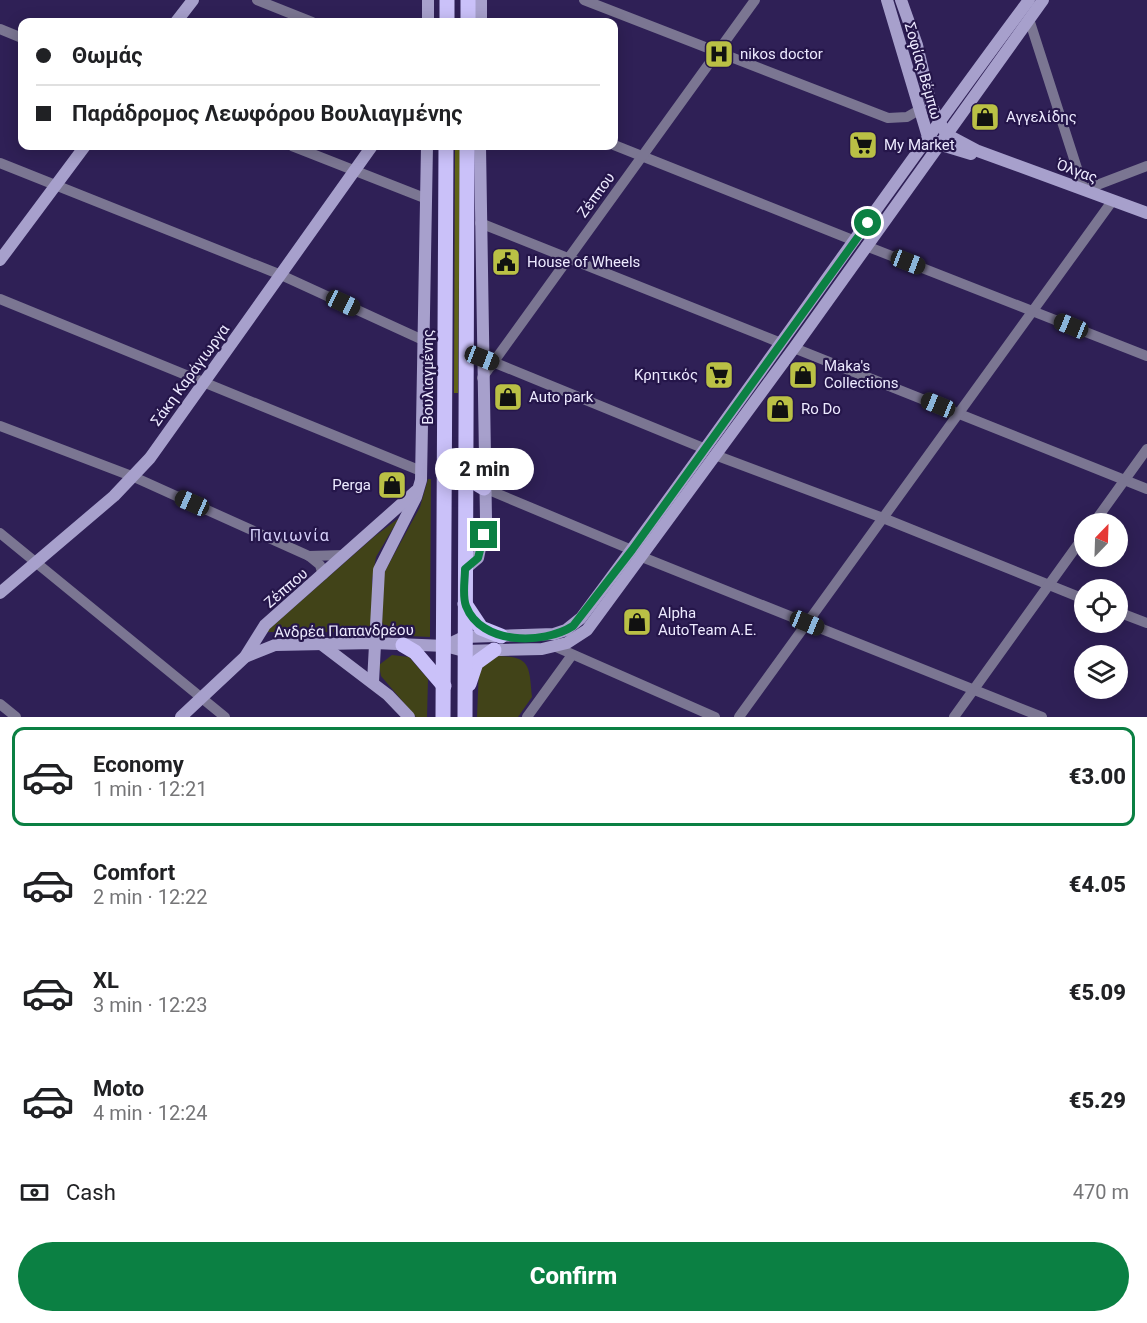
<!DOCTYPE html>
<meta charset="utf-8">
<style>
:root{--surface:#fff;--page:#f6f6f6;--text:#202124;--muted:#757577;--line:#e0e0e0;--accent:#0b8043}
body{margin:0;font-family:Roboto,sans-serif;background:var(--page);color:var(--text);height:100vh;display:flex;flex-direction:column;font-size:22px;white-space:nowrap}
*{box-sizing:border-box;margin:0}
p{font-size:20px;color:var(--muted)}
.icon{flex:none;width:33px;height:33px;fill:none;stroke:currentColor;stroke-width:2;stroke-linecap:round;stroke-linejoin:round}
.map{position:relative;height:717px;overflow:hidden}
.sheet{display:flex;flex-direction:column;background:var(--surface);flex:1}
.sheet>*{flex:none}
.hud{position:absolute;left:18px;top:18px;width:600px;height:132px;border-radius:12px;box-shadow:0 3px 15px #0003;display:grid;align-content:center;height:132px;padding:0 18px;background:var(--surface)}
.needle{width:39px;rotate:23deg}
.buttons{position:absolute;left:1074px;top:513px;display:grid;gap:12px}
.buttons a{display:grid;place-items:center;width:54px;height:54px;border-radius:50%;background:var(--surface);box-shadow:0 3px 15px #0003;font-size:30px}
.end{position:absolute;width:27px;height:27px;margin:-14px;border:8px solid #0b8043;background:#fff;box-shadow:0 0 0 3px #fff}
.from{border-radius:50%}
.bubble{position:absolute;height:42px;border-radius:21px;background:var(--surface);box-shadow:0 3px 15px #0003;font-size:20px;font-weight:800;line-height:42px;text-align:center}
.car{position:absolute;width:18px;height:36px;margin:-18px -9px;border-radius:8px;box-shadow:0 0 4px 2px #0007;background:linear-gradient(#222 24%,#8ab4d8 0 40%,#222 0 76%,#8ab4d8 0 86%,#222 0)}
.hud b{display:flex;align-items:center;gap:21px;height:57px;font-size:22px}
.hud b+b{border-top:2px solid var(--line)}
.hud i{width:15px;height:15px;background:var(--text)}
ul{padding:10px 0 0;list-style:none}
li{display:flex;align-items:center;gap:18px;height:99px;margin:0 12px 9px;padding:0 6px;border:3px solid transparent;border-radius:12px}
li div{flex:1}
li b{display:block;font-size:22px}
li em{font-style:normal;font-weight:800}
li.selected{border-color:var(--accent)}
li>.icon{width:54px;height:54px;stroke-width:1.5}
.pay{display:flex;align-items:center;gap:15px;height:66px;padding:0 18px;font-size:22px}
.pay p{margin-inline-start:auto}
.primary-button{display:flex;gap:12px;margin-top:auto;padding:12px 18px}
.primary-button a{flex:1;height:69px;border-radius:36px;background:var(--accent);color:#fff;font-size:24px;font-weight:800;line-height:69px;text-align:center}
.map>svg:first-child{display:block}
</style>
<div class="map">
<svg width="1147" height="717" viewBox="0 0 1147 717">
<rect width="100%" height="100%" fill="#2f2056"/>
<g fill="#414318">
<path d="M428,479H431L430,637L389,635L382,622L384,573L420,507Z"/>
<path d="M399,518L376,557L372,580V632H266L375,536Z"/>
<path d="M392,655L409,657L428,679L427,717H416L381,676L379,665Z"/>
<path d="M493,656C530,656 529,663 532,697L518,717H477L479,667Z"/>
</g>
<path fill="#606316" d="M455,146H460L458,393H454Z"/>
<g fill="none" stroke-linecap="round" stroke-linejoin="round">
<g stroke="#7b7692" stroke-width="10">
<path d="M257,0L312,22"/>
<path d="M584,0L888,118L907,117L919,110"/>
<path d="M1029,19L1084,190L1147,166"/>
<path d="M0,29L22,38"/>
<path d="M614,145L855,241"/>
<path d="M292,146L427,199"/>
<path d="M0,163L281,275L425,341"/>
<path d="M480,223L781,343"/>
<path d="M866,246L1147,356"/>
<path d="M0,299L421,471"/>
<path d="M794,348L1147,489"/>
<path d="M488,360L703,448"/>
<path d="M482,378L755,0"/>
<path d="M0,426L134,477L309,556L320,565L323,575"/>
<path d="M715,455L883,518L1084,599"/>
<path d="M484,488L632,550"/>
<path d="M1093,524L1147,449"/>
<path d="M0,533L225,717"/>
<path d="M309,556L344,555"/>
<path d="M642,557L1042,717"/>
<path d="M1118,612L1147,623"/>
<path d="M556,647L715,717"/>
<path d="M0,704L16,717"/>
<path d="M527,717L572,655"/>
<path d="M739,717L1113,200"/>
<path d="M954,717L1084,536"/>
</g>
<g stroke="#a7a0cc" stroke-width="12">
<path d="M887,0L928,137L938,144L971,154"/>
<path d="M901,0L917,45L931,105L946,134L978,151L1147,213"/>
<path d="M176,22L193,0"/>
<path d="M428,22V0"/>
<path d="M481,22V0"/>
<path d="M0,260L85,146"/>
<path d="M465,569L478,558L486,519L480,146"/>
<path d="M0,593L114,496L150,458L372,146"/>
<path d="M321,644L388,695L409,717"/>
<path d="M445,646L464,637L554,634L566,630L581,618C734,414 877,203 1029,0"/>
<path d="M245,657L275,645L374,643L445,646L464,651L542,649L567,643L587,630L794,348L1043,0"/>
<path d="M373,682L379,570L416,497L421,480L427,146"/>
<path d="M181,717L245,657L265,625L416,491"/>
</g>
<g stroke="#cac1f9" stroke-width="15">
<path d="M447,22V0"/>
<path d="M468,22V0"/>
<path d="M465,469L474,482L484,488"/>
<path d="M465,604L481,628L501,636"/>
<path d="M403,645L415,652L444,686"/>
<path d="M469,684L476,663L494,650"/>
<path d="M443,717L446,146"/>
<path d="M465,717L467,146"/>
</g>
</g>
<g fill="none" stroke-linecap="round" stroke-linejoin="round">
<path stroke="#0b8043" stroke-width="8" d="M484,535L478,558L465,569C465,580 462,596 466,606C481,645 543,645 573,626L632,550L868,223"/>
</g>
<defs>
<g id="hospital-square" transform="scale(1.5)"><rect x="-9" y="-9" width="18" height="18" rx="4" fill="#bac045" stroke="#25164a"/><path d="M-5-5h3v3.5h4V-5h3V5h-3V1.5h-4V5h-3Z" fill="#111"/></g>
<g id="shop-square" transform="scale(1.5)"><rect x="-9" y="-9" width="18" height="18" rx="4" fill="#bac045" stroke="#25164a"/><path d="M-5-2.5h2.3a2.7 3.5 0 0 1 5.4 0H5L5.5 6h-11ZM-1.5-2.5h3a1.5 2.3 0 0 0-3 0Z" fill="#111"/></g>
<g id="supermarket-square" transform="scale(1.5)"><rect x="-9" y="-9" width="18" height="18" rx="4" fill="#bac045" stroke="#25164a"/><path d="M-6-5.5h2.5l.6 2H6L4.5 2H-2.5L-4.4-4H-6ZM-1.5 3.2a1.3 1.3 0 1 0 .1 0ZM3 3.2a1.3 1.3 0 1 0 .1 0Z" fill="#111"/></g>
<g id="civic-square" transform="scale(1.5)"><rect x="-9" y="-9" width="18" height="18" rx="4" fill="#bac045" stroke="#25164a"/><path d="M-.6-6.5H3V-4.5H.6V-3L4-1V1h2V6H-6V1h2V-1L-.6-3ZM-1.2 2.5V6h2.4V2.5Z" fill="#111"/></g>
</defs>
<g fill-rule="evenodd">
<use href="#hospital-square" x="719" y="54"/>
<use href="#shop-square" x="985" y="117"/>
<use href="#supermarket-square" x="863" y="145"/>
<use href="#civic-square" x="506" y="262"/>
<use href="#supermarket-square" x="719" y="375"/>
<use href="#shop-square" x="803" y="375"/>
<use href="#shop-square" x="508" y="397"/>
<use href="#shop-square" x="780" y="409"/>
<use href="#shop-square" x="392" y="485"/>
<use href="#shop-square" x="637" y="622"/>
</g>
<g text-anchor="middle" stroke-width="4.5" stroke-linejoin="round" paint-order="stroke">
<g font-size="15" fill="#edeaff" stroke="#25164a" text-anchor="start">
<text x="740" y="59">nikos doctor</text>
<text x="1006" y="122">Αγγελίδης</text>
<text x="884" y="150">My Market</text>
<text x="527" y="267">House of Wheels</text>
<text x="824" y="371">Maka's<tspan x="824" dy="17">Collections</tspan></text>
<text x="698" y="380" text-anchor="end">Κρητικός</text>
<text x="529" y="402">Auto park</text>
<text x="801" y="414">Ro Do</text>
<text x="371" y="490" text-anchor="end">Perga</text>
<text x="658" y="618">Alpha<tspan x="658" dy="17">AutoTeam Α.Ε.</tspan></text>
</g>
<g font-size="15" fill="#edeaff" stroke="#25164a">
<text transform="translate(923 71) rotate(74)" y="5">Σοφίας Βέμπω</text>
<text transform="translate(1077 171) rotate(20)" y="5">Όλγας</text>
<text transform="translate(596 195) rotate(-54)" y="5">Ζέππου</text>
<text transform="translate(190 375) rotate(-54)" y="5">Σάκη Καράγιωργα</text>
<text transform="translate(428 377) rotate(-90)" y="5">Βουλιαγμένης</text>
<text transform="translate(286 588) rotate(-41)" y="5">Ζέππου</text>
<text transform="translate(344 631) rotate(-1)" y="5">Ανδρέα Παπανδρέου</text>
</g>
<g font-size="16" letter-spacing="1.5" fill="#d6d0f9" stroke="#25164a">
<text x="290" y="541">Πανιωνία</text>
</g>
</g>
</svg>
<div class="buttons">
<a><svg class="needle" viewBox="-14 -14 28 28"><path d="M0-13l5 13h-10z" fill="#e53935"/><path d="M0 13l5-13h-10z" fill="#757577"/></svg></a>
<a><svg class="icon" aria-label="locate" viewBox="0 0 24 24"><circle cx="12" cy="12" r="6"/><path d="M12 2v4M12 18v4M2 12h4M18 12h4"/></svg></a>
<a><svg class="icon" aria-label="layers" viewBox="0 0 24 24"><path d="M12 4l9 5-9 5-9-5zM3 14l9 5 9-5"/></svg></a>
</div>
<i class="end from" style="left:868px;top:223px"></i>
<i class="end" style="left:484px;top:535px"></i>
<div class="bubble" style="left:435px;top:448px;width:99px">2 min</div>
<i class="car" style="left:908px;top:262px;rotate:111deg"></i>
<i class="car" style="left:343px;top:303px;rotate:115deg"></i>
<i class="car" style="left:1071px;top:326px;rotate:292deg"></i>
<i class="car" style="left:482px;top:358px;rotate:111deg"></i>
<i class="car" style="left:938px;top:405px;rotate:292deg"></i>
<i class="car" style="left:192px;top:503px;rotate:294deg"></i>
<i class="car" style="left:807px;top:623px;rotate:112deg"></i>
<div class="hud">
<b><i class="from"></i>Θωμάς</b>
<b><i></i>Παράδρομος Λεωφόρου Βουλιαγμένης</b>
</div>
</div>
<section class="sheet">
<ul>
<li class="selected"><svg class="icon" aria-label="car" viewBox="0 0 24 24"><path d="M5 17H2v-5l4-1 3-4h7l3 4 3 1v5h-3M9 17h6M6 11h13"/><circle cx="7" cy="17" r="2"/><circle cx="17" cy="17" r="2"/></svg><div><b>Economy</b><p>1 min · 12:21</p></div><em>€3.00</em></li>
<li><svg class="icon" aria-label="car" viewBox="0 0 24 24"><path d="M5 17H2v-5l4-1 3-4h7l3 4 3 1v5h-3M9 17h6M6 11h13"/><circle cx="7" cy="17" r="2"/><circle cx="17" cy="17" r="2"/></svg><div><b>Comfort</b><p>2 min · 12:22</p></div><em>€4.05</em></li>
<li><svg class="icon" aria-label="car" viewBox="0 0 24 24"><path d="M5 17H2v-5l4-1 3-4h7l3 4 3 1v5h-3M9 17h6M6 11h13"/><circle cx="7" cy="17" r="2"/><circle cx="17" cy="17" r="2"/></svg><div><b>XL</b><p>3 min · 12:23</p></div><em>€5.09</em></li>
<li><svg class="icon" aria-label="car" viewBox="0 0 24 24"><path d="M5 17H2v-5l4-1 3-4h7l3 4 3 1v5h-3M9 17h6M6 11h13"/><circle cx="7" cy="17" r="2"/><circle cx="17" cy="17" r="2"/></svg><div><b>Moto</b><p>4 min · 12:24</p></div><em>€5.29</em></li>
</ul>
<div class="pay"><svg class="icon" aria-label="cash" viewBox="0 0 24 24"><path d="M3 7h18v10H3z"/><circle cx="12" cy="12" r="2"/></svg>Cash<p>470 m</p></div>
<div class="primary-button"><a>Confirm</a></div>
</section>
